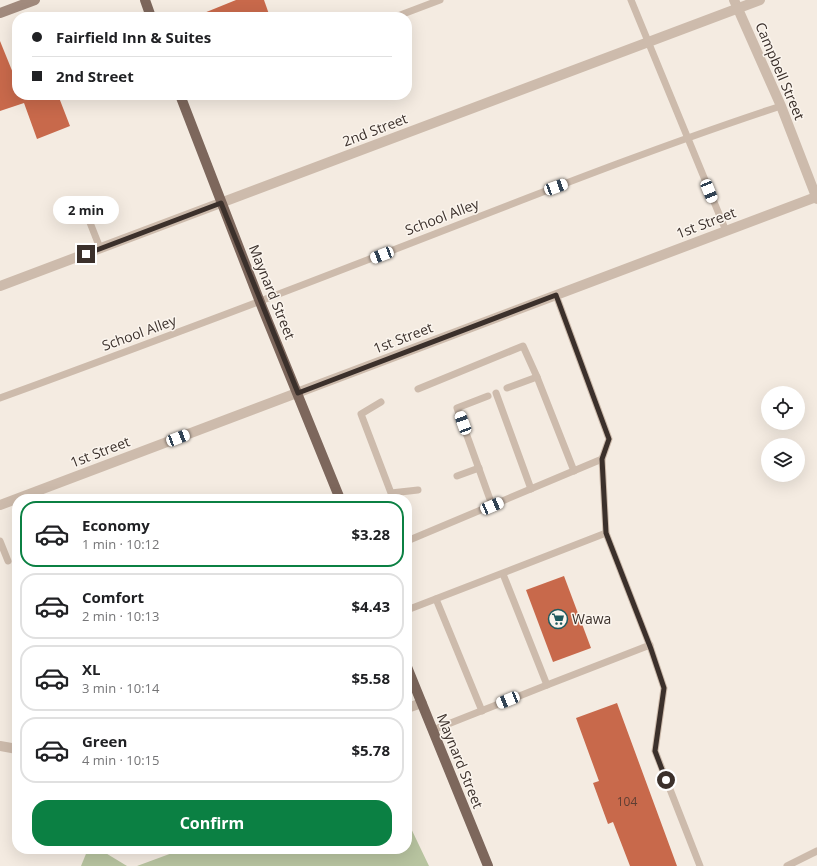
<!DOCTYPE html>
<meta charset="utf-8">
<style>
:root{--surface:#fff;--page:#f2f2f2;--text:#202124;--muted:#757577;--line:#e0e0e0;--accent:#0b8043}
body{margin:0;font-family:"Open Sans",sans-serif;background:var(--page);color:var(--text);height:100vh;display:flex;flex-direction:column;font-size:15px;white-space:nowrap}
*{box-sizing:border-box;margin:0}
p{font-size:13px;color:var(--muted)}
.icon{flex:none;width:22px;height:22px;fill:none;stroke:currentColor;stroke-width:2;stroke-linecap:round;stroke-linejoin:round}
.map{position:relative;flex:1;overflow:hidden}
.panel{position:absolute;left:12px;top:494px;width:400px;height:360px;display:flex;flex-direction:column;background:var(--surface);border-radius:16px;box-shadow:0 4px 16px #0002}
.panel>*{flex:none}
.guide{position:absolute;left:12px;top:12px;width:400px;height:88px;border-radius:16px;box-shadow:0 4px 16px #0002;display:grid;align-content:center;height:88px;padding:0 20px;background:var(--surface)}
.tools{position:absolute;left:761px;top:386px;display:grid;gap:8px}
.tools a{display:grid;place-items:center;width:44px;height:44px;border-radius:50%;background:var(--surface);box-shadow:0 4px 16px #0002;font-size:20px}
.end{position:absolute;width:18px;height:18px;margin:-9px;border:5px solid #3b302b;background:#fff;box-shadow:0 0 0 2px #fff}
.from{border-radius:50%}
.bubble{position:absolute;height:28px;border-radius:14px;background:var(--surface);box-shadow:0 4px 16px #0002;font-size:13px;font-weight:700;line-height:28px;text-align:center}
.car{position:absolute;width:12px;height:24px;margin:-12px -6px;border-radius:5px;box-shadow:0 0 3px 1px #0007;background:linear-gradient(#fff 24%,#345 0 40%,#fff 0 76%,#345 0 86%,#fff 0)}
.guide b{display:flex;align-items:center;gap:14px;height:38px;font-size:15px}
.guide b+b{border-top:1px solid var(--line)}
.guide i{width:10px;height:10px;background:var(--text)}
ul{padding:7px 0 0;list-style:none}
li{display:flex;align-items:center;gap:12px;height:66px;margin:0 8px 6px;padding:0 12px;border:2px solid var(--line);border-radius:16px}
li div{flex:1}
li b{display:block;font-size:15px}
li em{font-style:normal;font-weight:700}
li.active{border-color:var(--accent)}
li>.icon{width:36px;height:36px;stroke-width:1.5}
.action{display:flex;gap:8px;margin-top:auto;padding:8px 20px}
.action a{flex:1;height:46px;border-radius:16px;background:var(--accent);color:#fff;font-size:16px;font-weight:700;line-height:46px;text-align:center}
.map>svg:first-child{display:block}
</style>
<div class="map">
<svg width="817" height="866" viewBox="0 0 817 866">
<rect width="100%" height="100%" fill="#f4ebe1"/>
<g fill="#b8c4a0">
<path d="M407,820L429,866H137L183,849H407Z"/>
<path d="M88,849H99L127,866H81Z"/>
</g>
<g fill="#c8694b">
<path d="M236,0H264L270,17H194Z"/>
<path d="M0,41L13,73L17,72V95H58L70,126L37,139L24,103L0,111Z"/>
<path d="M564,576L591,648L553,662L526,590Z"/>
<path d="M617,703L677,866H630L613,822L608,824L593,783L599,781L576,718Z"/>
</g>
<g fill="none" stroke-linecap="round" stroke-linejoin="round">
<g stroke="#cdbbac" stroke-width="7">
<path d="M631,0L726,231"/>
<path d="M395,17L440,0"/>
<path d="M87,215L100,248"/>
<path d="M507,388L537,377L574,471"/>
<path d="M418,389L523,346L537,377"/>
<path d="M496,393L531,489"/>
<path d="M488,396L457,408L492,505"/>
<path d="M0,398C117,355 233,312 349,267C493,212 635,154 781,106"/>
<path d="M381,402L361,414L391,493L418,490"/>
<path d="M602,459L606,533L651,649L664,688L655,751L700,866"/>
<path d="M457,476L479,468"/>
<path d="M0,541L8,561"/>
<path d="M407,541L602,459L609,439L556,295"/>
<path d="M503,574L547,685L650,645"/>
<path d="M436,599L482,711"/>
<path d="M407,610L606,533"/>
<path d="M433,730L547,685"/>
<path d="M787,866L817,851"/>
</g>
<g stroke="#cdbbac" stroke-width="10">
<path d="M734,0L781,106L817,199"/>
<path d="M0,286L760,0"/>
<path d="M0,505L816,197"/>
<path d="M407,708L422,703"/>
<path d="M0,746L17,749"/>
</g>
<path stroke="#a18a7d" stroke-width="10" d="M0,13L35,0"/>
<g stroke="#7d675c" stroke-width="10">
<path d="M145,0L151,17"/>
<path d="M180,95L260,302L340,499"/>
<path d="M407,667L488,866"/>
</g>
</g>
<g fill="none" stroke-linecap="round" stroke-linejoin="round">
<path stroke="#3b302b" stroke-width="5" d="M86,254L221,203L298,393L556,295L609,439L602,459L606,533L651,649L664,688L655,751L666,780"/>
</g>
<defs>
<g id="supermarket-ring" transform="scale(1)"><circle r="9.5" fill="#fbf5ee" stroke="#1f5a5e" stroke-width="1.5"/><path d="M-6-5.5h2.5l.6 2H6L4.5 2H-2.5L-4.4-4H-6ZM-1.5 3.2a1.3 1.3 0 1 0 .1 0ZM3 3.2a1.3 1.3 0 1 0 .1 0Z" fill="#1f5a5e"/></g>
</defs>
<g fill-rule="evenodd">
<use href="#supermarket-ring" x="558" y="619"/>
</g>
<g text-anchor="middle" stroke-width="3" stroke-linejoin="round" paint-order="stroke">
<g font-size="12" fill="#5e3e33">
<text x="627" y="806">104</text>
</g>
<g font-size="14" fill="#3b302b" stroke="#fbf5ee">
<text transform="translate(780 71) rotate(67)" y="5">Campbell Street</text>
<text transform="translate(375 130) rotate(-21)" y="5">2nd Street</text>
<text transform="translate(442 217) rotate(-21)" y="5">School Alley</text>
<text transform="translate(706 223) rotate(-21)" y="5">1st Street</text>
<text transform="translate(272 292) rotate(68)" y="5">Maynard Street</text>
<text transform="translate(139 333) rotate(-20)" y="5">School Alley</text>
<text transform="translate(403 338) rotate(-21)" y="5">1st Street</text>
<text transform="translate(100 452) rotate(-21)" y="5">1st Street</text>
<text transform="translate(460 761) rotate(68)" y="5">Maynard Street</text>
</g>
<g font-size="14" fill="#3b302b" stroke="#fbf5ee" text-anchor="start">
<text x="572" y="624">Wawa</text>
</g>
</g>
</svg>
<div class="tools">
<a><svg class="icon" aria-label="locate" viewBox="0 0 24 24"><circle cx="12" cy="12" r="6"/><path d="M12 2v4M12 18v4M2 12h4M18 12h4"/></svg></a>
<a><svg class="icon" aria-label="layers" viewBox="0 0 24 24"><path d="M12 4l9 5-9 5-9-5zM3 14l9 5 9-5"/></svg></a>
</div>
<i class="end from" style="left:666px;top:780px"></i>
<i class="end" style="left:86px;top:254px"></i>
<div class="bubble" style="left:53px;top:196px;width:66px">2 min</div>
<i class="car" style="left:556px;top:187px;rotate:70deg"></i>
<i class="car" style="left:709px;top:191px;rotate:158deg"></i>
<i class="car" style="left:382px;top:255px;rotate:249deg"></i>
<i class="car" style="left:463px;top:423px;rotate:340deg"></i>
<i class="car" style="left:178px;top:438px;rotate:69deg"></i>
<i class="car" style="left:492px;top:506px;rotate:67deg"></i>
<i class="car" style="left:508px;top:700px;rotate:248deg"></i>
<div class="guide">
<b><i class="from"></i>Fairfield Inn &amp; Suites</b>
<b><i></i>2nd Street</b>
</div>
<section class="panel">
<ul>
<li class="active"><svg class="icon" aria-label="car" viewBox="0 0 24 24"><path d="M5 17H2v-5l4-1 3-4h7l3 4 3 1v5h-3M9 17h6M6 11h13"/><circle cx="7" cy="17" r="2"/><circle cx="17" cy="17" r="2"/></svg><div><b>Economy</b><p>1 min · 10:12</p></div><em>$3.28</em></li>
<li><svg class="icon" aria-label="car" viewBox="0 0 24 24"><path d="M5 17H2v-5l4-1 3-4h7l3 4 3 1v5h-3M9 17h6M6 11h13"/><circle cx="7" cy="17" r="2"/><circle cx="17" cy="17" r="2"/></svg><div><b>Comfort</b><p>2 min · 10:13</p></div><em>$4.43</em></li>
<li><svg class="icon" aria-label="car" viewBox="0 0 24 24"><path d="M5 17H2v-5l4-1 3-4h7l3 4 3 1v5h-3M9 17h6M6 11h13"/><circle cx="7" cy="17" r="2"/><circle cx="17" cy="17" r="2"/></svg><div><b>XL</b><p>3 min · 10:14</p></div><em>$5.58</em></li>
<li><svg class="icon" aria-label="car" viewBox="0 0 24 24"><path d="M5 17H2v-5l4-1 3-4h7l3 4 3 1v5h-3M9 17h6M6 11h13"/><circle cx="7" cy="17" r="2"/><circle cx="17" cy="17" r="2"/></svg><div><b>Green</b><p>4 min · 10:15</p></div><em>$5.78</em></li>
</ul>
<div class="action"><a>Confirm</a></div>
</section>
</div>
